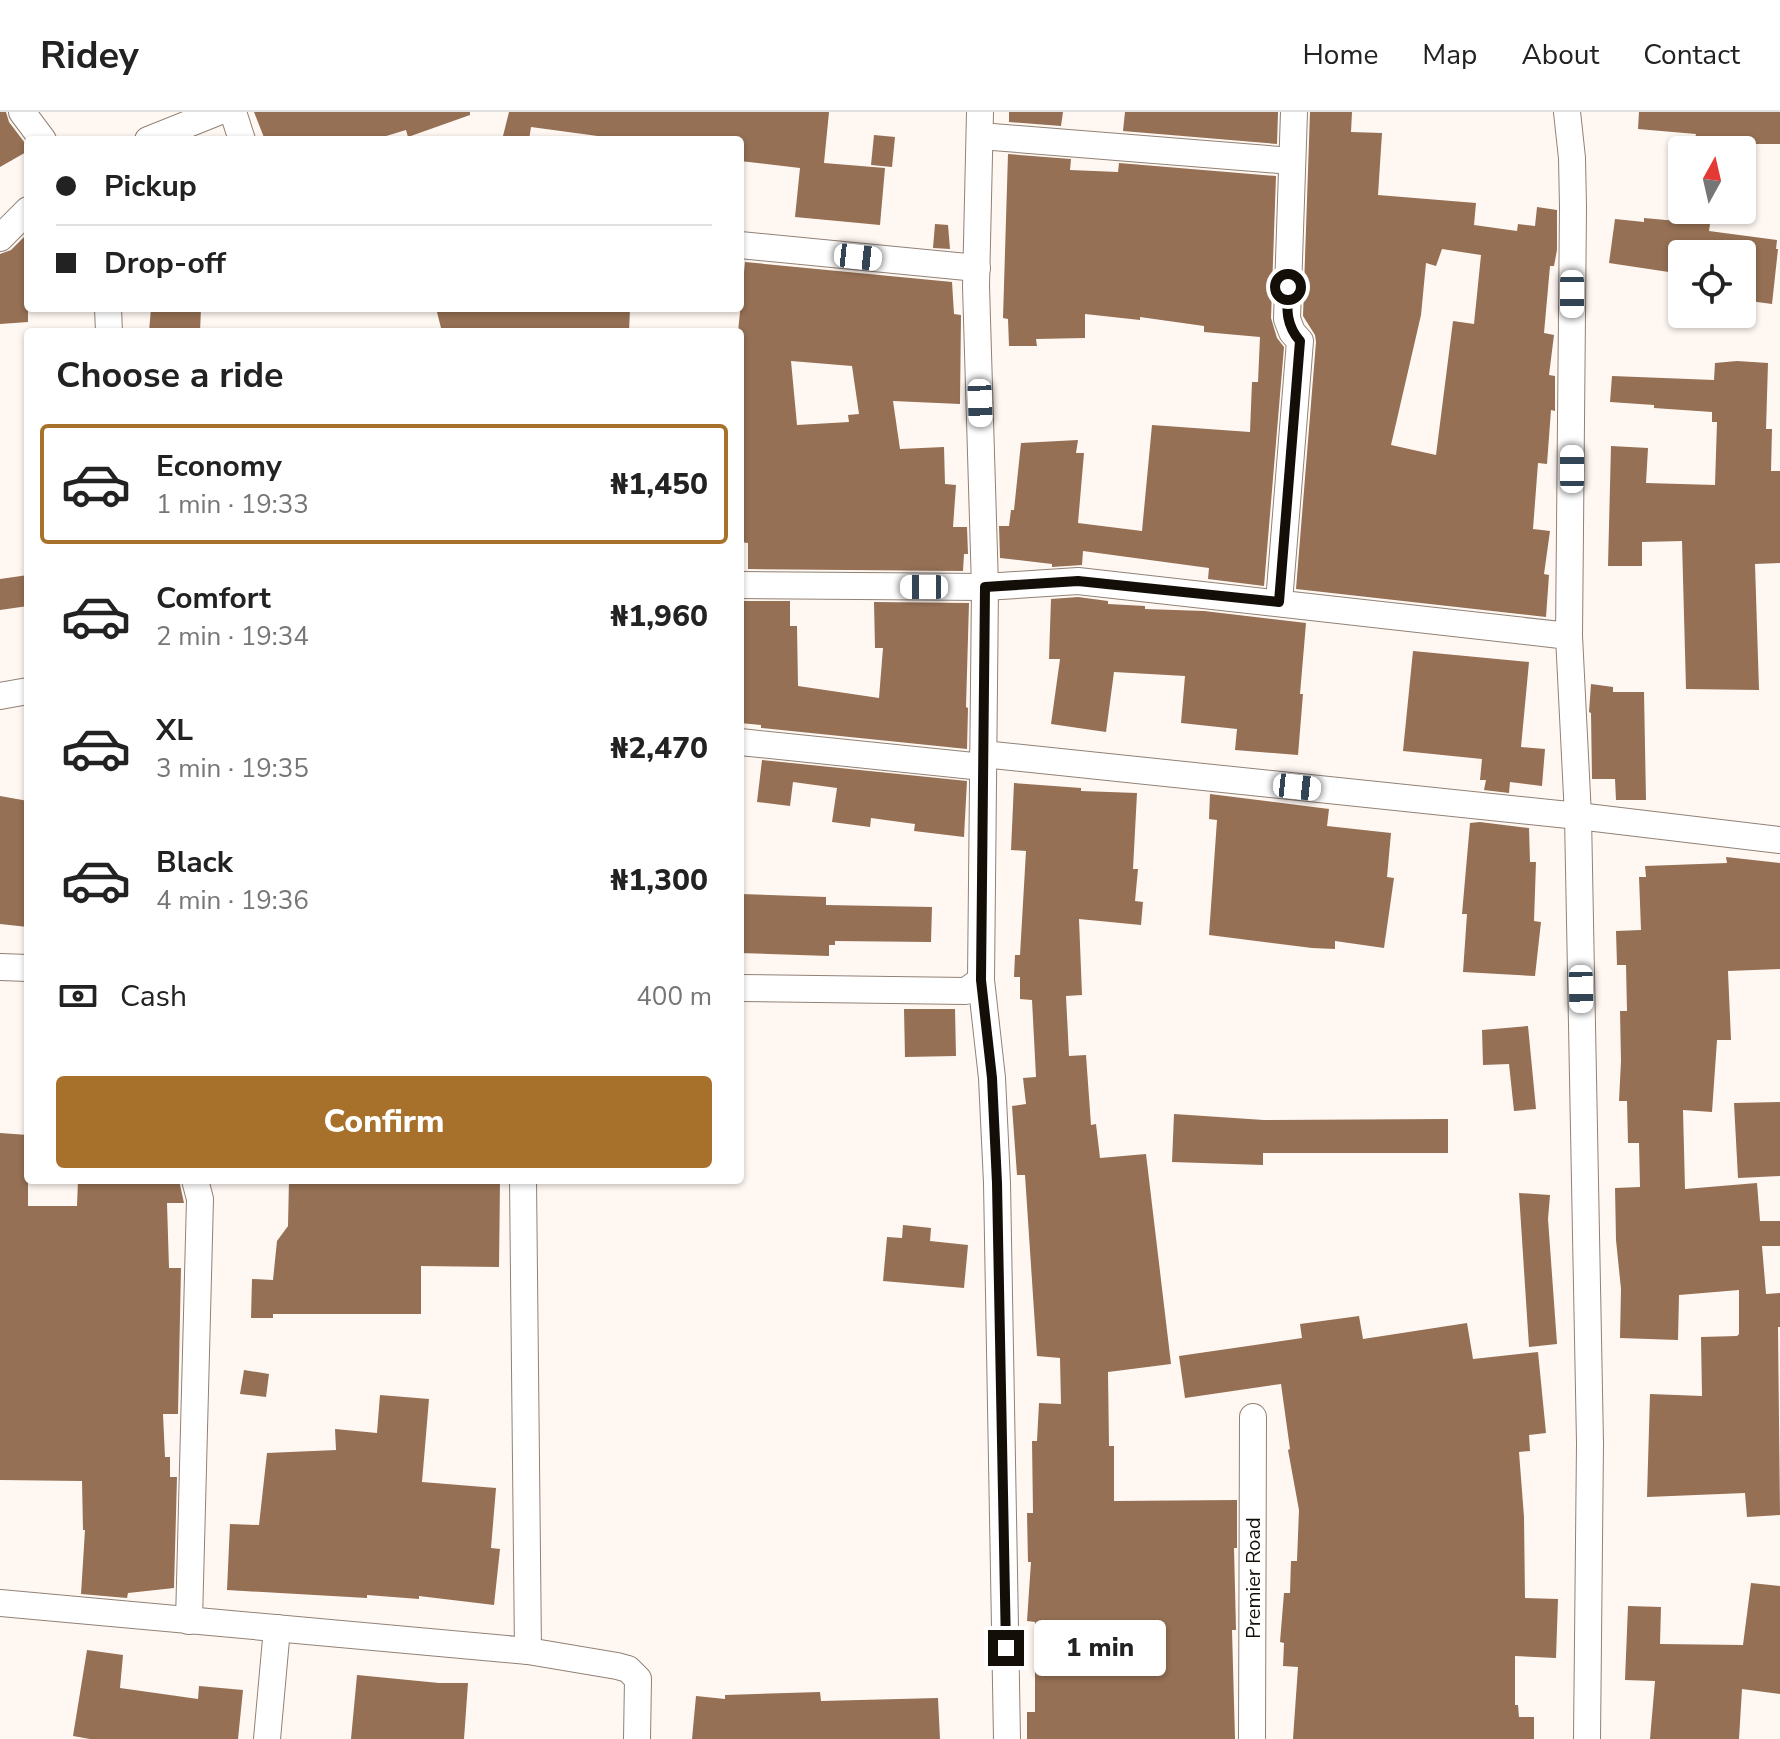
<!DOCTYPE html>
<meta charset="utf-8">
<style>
:root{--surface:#fff;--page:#f2f2f2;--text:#222;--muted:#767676;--line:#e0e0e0;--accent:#a7712c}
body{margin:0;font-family:"Nunito Sans",sans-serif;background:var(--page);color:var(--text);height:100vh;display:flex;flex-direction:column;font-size:30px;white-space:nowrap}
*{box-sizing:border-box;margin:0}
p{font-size:26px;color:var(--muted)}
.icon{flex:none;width:44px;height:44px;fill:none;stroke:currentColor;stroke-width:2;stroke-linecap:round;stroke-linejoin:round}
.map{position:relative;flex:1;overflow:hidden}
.drawer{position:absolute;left:24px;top:216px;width:720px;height:856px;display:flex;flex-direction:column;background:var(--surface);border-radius:8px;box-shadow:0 2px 6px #0004}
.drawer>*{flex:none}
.hud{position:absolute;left:24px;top:24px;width:720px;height:176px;border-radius:8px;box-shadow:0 2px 6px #0004;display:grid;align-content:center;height:176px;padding:0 32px;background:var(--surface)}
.needle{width:52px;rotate:8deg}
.tools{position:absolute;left:1668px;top:24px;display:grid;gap:16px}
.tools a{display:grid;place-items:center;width:88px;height:88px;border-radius:8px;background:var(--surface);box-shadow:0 2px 6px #0004;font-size:40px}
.end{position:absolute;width:36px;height:36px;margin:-18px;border:10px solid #140e09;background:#fff;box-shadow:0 0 0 4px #fff}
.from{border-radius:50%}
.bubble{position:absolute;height:56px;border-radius:8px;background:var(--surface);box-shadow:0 2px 6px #0004;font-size:26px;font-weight:800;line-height:56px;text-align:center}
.car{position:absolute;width:24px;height:48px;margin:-24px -12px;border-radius:10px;box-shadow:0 0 6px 2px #0007;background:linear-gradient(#fff 24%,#345 0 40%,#fff 0 76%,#345 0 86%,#fff 0)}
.hud b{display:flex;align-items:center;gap:28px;height:76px;font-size:30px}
.hud b+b{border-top:2px solid var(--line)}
.hud i{width:20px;height:20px;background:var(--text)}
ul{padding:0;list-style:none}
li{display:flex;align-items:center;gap:24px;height:120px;margin:0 16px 12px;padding:0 16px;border:4px solid transparent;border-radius:8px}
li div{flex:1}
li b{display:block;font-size:30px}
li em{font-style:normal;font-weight:800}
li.active{border-color:var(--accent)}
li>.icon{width:72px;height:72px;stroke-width:1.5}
h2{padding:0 32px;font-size:36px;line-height:96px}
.pay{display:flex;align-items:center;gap:20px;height:88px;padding:0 32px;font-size:30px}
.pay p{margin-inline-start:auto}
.action{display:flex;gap:16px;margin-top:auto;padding:16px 32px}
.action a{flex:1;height:92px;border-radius:8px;background:var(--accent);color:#fff;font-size:32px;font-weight:800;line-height:92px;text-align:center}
header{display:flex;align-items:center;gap:48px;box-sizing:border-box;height:112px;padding:0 40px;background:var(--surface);border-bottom:2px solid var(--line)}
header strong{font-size:38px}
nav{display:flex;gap:44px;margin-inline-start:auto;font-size:28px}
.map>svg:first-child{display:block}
</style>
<header>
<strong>Ridey</strong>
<nav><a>Home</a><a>Map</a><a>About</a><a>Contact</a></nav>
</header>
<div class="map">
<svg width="1780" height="1627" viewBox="0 0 1780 1627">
<rect width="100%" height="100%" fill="#fff7f2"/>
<g fill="#957054" fill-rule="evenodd">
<path d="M0,0H6L9,10L28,35V39L0,55Z"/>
<path d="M254,0H470V3L408,25L406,18L373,28H265Z"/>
<path d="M509,0H829L824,51L885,56L880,113L795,105L800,56L740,49V28H605V25L531,15L529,28H502Z"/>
<path d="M1009,0H1063L1061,14L1009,10Z"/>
<path d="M1125,0H1278L1277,32L1123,19Z"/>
<path d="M1310,0H1352L1351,20L1382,21L1378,83L1476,91L1474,113L1517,119L1518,112L1535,114L1537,95L1557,98V138L1554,154H1550L1544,221L1554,223L1549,263L1555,264V299L1551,298L1547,352L1538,351L1533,417L1550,419L1544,462L1549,463L1546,505L1296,477L1316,230L1315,223L1303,204ZM1442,137L1481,143L1474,212L1453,209L1436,343L1391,333L1421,203L1426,151L1436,154Z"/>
<path d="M1639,0H1780V32H1733L1695,27L1696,22L1638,17Z"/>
<path d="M874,23L895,25L892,55L871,53Z"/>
<path d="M1008,42L1071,47L1070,58L1118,60L1119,51L1276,64L1271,206L1277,226L1284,235L1264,474L1208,467L1209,456L1083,439L1082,453L1052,455V452L1000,446L999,414H1009L1011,398H1014L1021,331L1078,328L1076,341H1084L1078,411L1142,419L1152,313L1250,320L1252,270H1258L1260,225L1204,220V214L1140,205V208L1085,202V226L1036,227L1037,234H1009L1008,207L1003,206Z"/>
<path d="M1644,106L1710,112L1709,119L1777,128L1776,137H1778L1772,192L1742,188L1745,167H1742V142H1682V162L1609,151L1615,107L1644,110Z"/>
<path d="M935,112L948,113L950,137L933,136Z"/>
<path d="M28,121V210L0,212V142L11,138Z"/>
<path d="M745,150L952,170L954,202L961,203L960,292L893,289L900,337L944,335L945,372L956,373L953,415H967L968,442H964L963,459L748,457V431L740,430L738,220ZM791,249L852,254L859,302L848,303L849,310L797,313Z"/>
<path d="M151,196H201L200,220H149Z"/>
<path d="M436,196H630L629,220H442Z"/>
<path d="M1737,249L1768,251L1766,317H1772L1771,359H1780V451L1755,452L1759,578L1686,577L1682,429L1642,430V454H1608L1611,334L1648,336L1646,371L1715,373L1717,310H1712V300L1654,296V293L1610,290L1612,264L1714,268L1715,251Z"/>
<path d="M28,463V494L0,498V467Z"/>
<path d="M1078,485L1108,489V492L1145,494V497L1204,499L1306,511L1300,582H1303L1298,643L1235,638L1237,617L1181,611L1185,564L1114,560L1106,620L1051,612L1060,547H1049L1051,487Z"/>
<path d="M740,489H790V514H797L798,574L879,586L883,536H875L874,490L969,491L966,595L968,596L967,637L761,616V613L740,611Z"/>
<path d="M1413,539L1529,550L1521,635L1545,637L1542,674L1510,670L1509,681L1484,678L1486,668H1480L1482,647L1403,639Z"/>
<path d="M1591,572L1613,575V580H1644L1646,688H1616L1615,667H1592L1591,601L1589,600Z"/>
<path d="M762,648L967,669L964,725L914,719L915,712L871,706L870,715L832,710L837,676L793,670L790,694L757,690Z"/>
<path d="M1014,671L1081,676V679L1137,681L1133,757H1138L1135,789L1143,790L1141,813L1079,807L1082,883L1066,884L1069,944L1086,943L1091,1013L1096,1012L1100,1046L1146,1042L1171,1252L1108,1260L1109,1334H1114V1389L1237,1388V1436H1234L1236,1518H1232L1235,1627H1027V1600H1035V1510L1027,1509L1031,1450H1028L1027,1401H1033L1032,1329H1037L1039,1291L1061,1292L1060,1246L1037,1244L1025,1063H1017L1012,994L1026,992L1023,966L1036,965L1032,888L1020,887V865H1014L1015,843H1020L1026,739L1011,738Z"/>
<path d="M1210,682L1329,697L1327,714L1391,721L1387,765L1394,766L1384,836L1335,829V837L1312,836L1209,823L1217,708L1209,707Z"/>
<path d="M0,684L28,689V815L0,812Z"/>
<path d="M1480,710L1529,716L1530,750H1536L1534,809L1541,810L1535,864L1463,860L1467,802H1462L1470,711Z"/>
<path d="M1726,745L1780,751V857L1728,859L1731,928H1717L1712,1000L1683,998L1685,1077L1757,1071L1760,1109H1780V1134H1762L1766,1182L1780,1181V1215H1778L1780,1403L1747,1405L1745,1381L1647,1385L1650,1282L1702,1284L1701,1225L1737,1224L1739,1222V1178L1679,1183L1678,1228L1620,1226L1621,1177L1616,1128L1615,1076L1640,1075L1639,1031H1628L1627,989H1619L1621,949L1620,899H1627L1626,853H1617L1616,819L1641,818L1639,765H1646L1645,754L1727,751Z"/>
<path d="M740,782L826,785V793L932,795L931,830L835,829V833H829V844L740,841Z"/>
<path d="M904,897H955L956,944L905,945Z"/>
<path d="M1528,914L1536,997L1514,999L1509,952L1483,953L1482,918Z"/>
<path d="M1780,990V1064L1738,1066L1734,991Z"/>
<path d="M1174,1002L1264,1008L1448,1007V1041H1263V1053L1172,1050Z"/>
<path d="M0,1021L28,1023V1094H77L78,1068H179L184,1091H167L169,1156H181L178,1302H163L165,1345H170V1365H177L174,1476L128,1481L127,1486L81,1482L85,1418H83L82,1369L0,1368Z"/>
<path d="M289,1068H500L499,1155L421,1154V1202H273V1206H251L252,1167L273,1168L277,1129L288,1114Z"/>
<path d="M1519,1081L1550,1083L1548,1107L1557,1232L1529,1235Z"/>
<path d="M903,1113L931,1116L930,1129L968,1133L964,1176L883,1169L887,1125L902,1126Z"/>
<path d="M1359,1204L1363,1227L1467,1211L1473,1247L1538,1240L1546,1321L1529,1323L1530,1339L1519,1340L1524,1405L1525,1486L1558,1487L1556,1546L1515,1544V1593H1518L1519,1605H1534V1627H1293L1298,1555L1283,1554L1284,1531L1280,1530L1284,1481H1290L1291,1449H1297L1299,1398L1288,1338L1290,1337L1281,1272L1185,1286L1179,1244L1302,1226L1300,1212Z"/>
<path d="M244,1258L269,1262L266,1285L240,1282Z"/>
<path d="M380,1283L429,1287L422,1370L496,1376L491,1436L500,1437L494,1493L419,1484V1487L367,1483V1486L227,1478L230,1412L259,1413L267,1341L336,1338L335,1317L377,1321Z"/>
<path d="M1751,1471L1780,1474V1582L1742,1577L1739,1627H1650L1655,1569L1625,1568L1628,1494L1661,1495L1660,1532L1743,1533Z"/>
<path d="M87,1538L123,1543L120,1576L198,1587L199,1574L243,1578L238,1627H90L73,1624Z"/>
<path d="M357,1563L439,1571H468L464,1627H351Z"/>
<path d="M820,1580L821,1589L938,1586L940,1627H692L696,1584L725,1587V1583Z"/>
</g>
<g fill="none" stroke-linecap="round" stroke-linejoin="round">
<g stroke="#918175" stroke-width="28">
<g id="minor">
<path d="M22,0L43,28"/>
<path d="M233,0L242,28"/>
<path d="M1567,0L1572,46L1573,95L1569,524L1578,704L1590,1331L1587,1627"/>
<path d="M980,24L1292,49"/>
<path d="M148,28L218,0"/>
<path d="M0,126L28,98"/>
<path d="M740,133L977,156"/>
<path d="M108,196L109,220"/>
<path d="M740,473L985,475L1078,469L1569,524"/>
<path d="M1279,490L1300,229L1292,220L1287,207L1294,0"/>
<path d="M0,584L28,579"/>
<path d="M740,630L983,655"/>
<path d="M983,642L1578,704L1780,728"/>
<path d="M0,855L28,856"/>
<path d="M981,868L992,966L997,1071L1007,1627"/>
<path d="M740,876L966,879L981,868L985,475L976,174L980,0"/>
<path d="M523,1068L528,1539"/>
<path d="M0,1491L528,1539L617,1554L628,1557L638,1567L637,1627"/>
<path d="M189,1509L200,1087L195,1068"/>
<path d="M267,1627L277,1516"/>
<path d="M1252,1627L1253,1305"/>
</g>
</g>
<use href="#minor" stroke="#fff" stroke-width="26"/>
</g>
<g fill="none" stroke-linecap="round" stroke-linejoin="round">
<path stroke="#140e09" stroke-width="10" d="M1006,1536L997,1071L992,966L981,868L985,475L1078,469L1279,490L1300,229C1285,212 1287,196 1288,175"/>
</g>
<g text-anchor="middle" stroke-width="7" stroke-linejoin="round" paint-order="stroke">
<g font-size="20" fill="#140e09" stroke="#fff">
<text transform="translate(1253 1466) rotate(-90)" y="7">Premier Road</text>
</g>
</g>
</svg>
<div class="tools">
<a><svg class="needle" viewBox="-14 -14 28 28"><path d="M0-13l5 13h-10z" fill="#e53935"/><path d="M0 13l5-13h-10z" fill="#767676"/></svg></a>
<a><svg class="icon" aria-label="locate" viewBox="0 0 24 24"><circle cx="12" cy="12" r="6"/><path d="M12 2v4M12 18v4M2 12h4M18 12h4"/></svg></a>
</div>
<i class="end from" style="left:1288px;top:175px"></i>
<i class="end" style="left:1006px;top:1536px"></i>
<div class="bubble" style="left:1034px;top:1508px;width:132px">1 min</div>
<i class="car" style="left:858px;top:145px;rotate:96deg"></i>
<i class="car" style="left:1572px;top:182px;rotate:180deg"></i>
<i class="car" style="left:980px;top:291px;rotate:178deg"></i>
<i class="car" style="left:1572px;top:357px;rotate:0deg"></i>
<i class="car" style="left:924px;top:475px;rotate:270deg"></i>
<i class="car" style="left:1297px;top:675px;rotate:96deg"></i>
<i class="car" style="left:1581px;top:877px;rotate:179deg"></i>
<div class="hud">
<b><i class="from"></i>Pickup</b>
<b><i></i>Drop-off</b>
</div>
<section class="drawer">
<h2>Choose a ride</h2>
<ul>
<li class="active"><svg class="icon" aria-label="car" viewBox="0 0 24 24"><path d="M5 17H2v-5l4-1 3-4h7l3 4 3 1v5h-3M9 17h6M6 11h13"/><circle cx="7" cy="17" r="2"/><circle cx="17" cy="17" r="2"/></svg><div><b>Economy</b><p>1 min · 19:33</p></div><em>₦1,450</em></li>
<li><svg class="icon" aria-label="car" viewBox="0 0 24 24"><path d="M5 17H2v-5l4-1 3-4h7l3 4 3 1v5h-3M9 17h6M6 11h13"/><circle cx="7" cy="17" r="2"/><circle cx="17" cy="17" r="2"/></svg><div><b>Comfort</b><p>2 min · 19:34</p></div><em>₦1,960</em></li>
<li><svg class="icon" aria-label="car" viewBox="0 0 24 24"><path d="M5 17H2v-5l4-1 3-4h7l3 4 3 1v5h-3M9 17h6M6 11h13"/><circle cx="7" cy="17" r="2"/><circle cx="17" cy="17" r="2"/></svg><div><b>XL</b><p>3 min · 19:35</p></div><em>₦2,470</em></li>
<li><svg class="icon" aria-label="car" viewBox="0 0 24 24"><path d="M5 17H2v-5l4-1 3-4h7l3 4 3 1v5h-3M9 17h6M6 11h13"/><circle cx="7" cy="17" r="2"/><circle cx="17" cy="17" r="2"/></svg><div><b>Black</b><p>4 min · 19:36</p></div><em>₦1,300</em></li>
</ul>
<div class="pay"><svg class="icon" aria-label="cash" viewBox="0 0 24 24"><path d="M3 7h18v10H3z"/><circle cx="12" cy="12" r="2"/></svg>Cash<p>400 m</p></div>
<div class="action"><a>Confirm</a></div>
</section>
</div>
